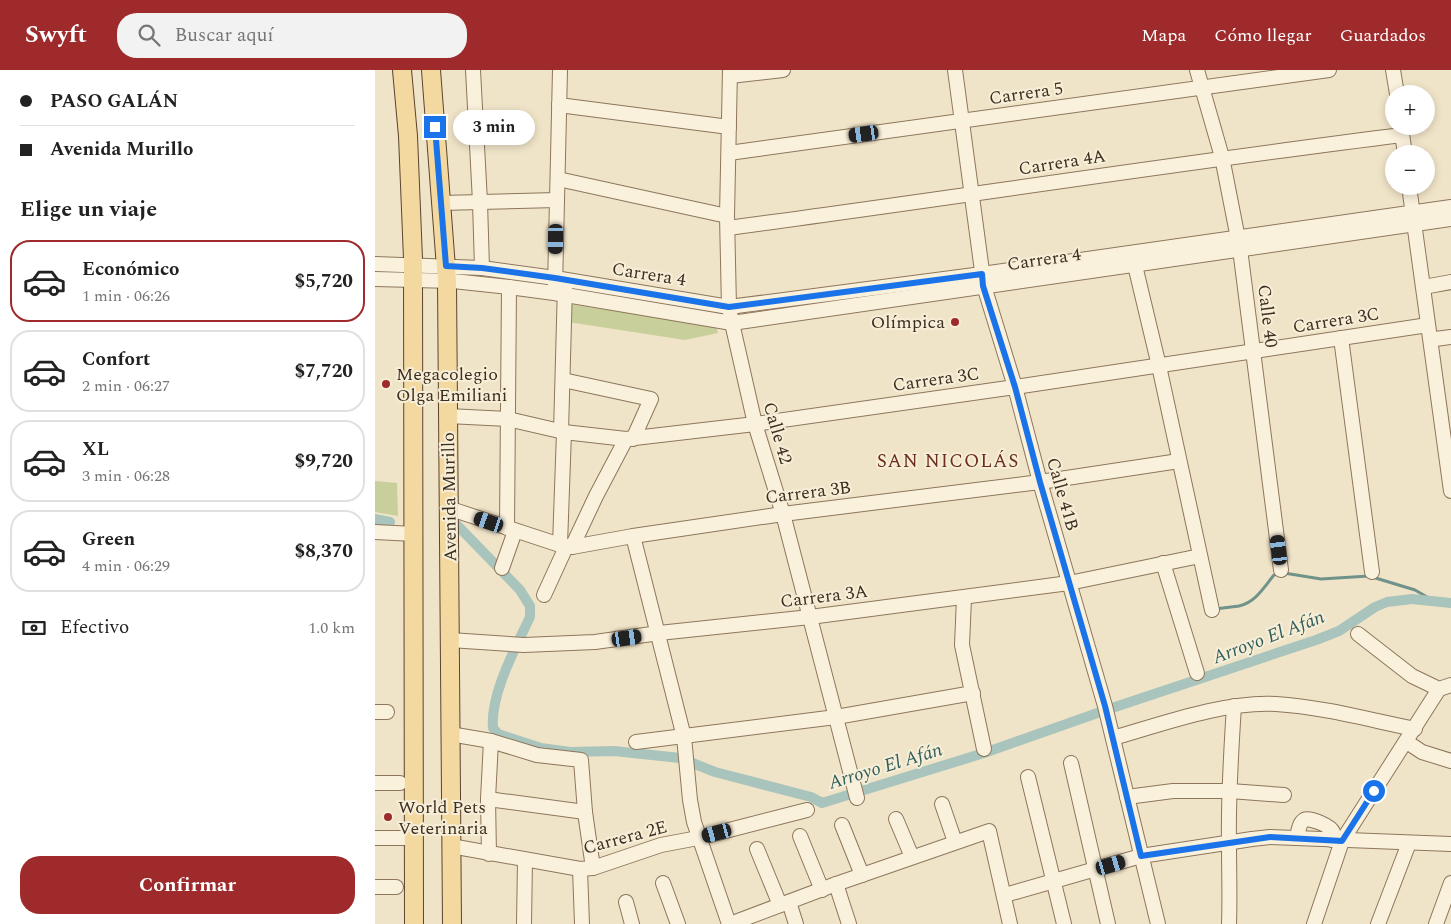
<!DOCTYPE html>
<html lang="es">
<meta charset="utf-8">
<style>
:root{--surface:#fff;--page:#f2f2f2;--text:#222;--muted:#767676;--line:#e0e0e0;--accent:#9e2a2b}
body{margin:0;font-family:Spectral,serif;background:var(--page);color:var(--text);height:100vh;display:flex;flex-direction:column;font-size:19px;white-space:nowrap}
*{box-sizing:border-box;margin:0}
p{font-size:16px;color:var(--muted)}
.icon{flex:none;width:28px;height:28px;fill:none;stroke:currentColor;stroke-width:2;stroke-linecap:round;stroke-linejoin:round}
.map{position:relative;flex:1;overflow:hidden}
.sheet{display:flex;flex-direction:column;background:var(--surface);width:375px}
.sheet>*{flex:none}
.hud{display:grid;align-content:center;height:110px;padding:0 20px;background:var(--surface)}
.buttons{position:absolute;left:1010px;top:15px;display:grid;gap:10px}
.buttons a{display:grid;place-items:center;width:50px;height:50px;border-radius:50%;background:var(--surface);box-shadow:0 2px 8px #0003;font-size:25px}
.end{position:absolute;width:22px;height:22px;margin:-11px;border:6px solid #1a73e8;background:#fff;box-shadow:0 0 0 2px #fff}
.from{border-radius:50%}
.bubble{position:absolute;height:35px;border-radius:18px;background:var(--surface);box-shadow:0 2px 8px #0003;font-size:16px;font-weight:700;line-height:35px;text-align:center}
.car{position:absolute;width:15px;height:30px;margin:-15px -8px;border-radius:6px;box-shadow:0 0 4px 1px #0007;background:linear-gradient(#222 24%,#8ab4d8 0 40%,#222 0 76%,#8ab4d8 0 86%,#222 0)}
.hud b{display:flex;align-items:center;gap:18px;height:48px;font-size:19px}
.hud b+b{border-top:1px solid var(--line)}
.hud i{width:12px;height:12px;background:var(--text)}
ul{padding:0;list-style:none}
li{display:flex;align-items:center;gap:15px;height:82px;margin:0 10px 8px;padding:0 10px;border:2px solid var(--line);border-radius:20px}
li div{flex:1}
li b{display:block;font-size:19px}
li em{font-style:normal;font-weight:700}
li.on{border-color:var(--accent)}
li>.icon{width:45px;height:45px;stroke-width:1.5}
h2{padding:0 20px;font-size:22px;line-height:60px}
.pay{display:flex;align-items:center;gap:12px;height:55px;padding:0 20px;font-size:19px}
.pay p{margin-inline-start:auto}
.cta{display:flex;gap:10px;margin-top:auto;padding:10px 20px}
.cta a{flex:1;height:58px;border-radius:20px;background:var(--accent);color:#fff;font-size:20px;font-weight:700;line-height:58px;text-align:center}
header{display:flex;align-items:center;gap:30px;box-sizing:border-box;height:70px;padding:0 25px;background:var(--accent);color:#fff}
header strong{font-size:24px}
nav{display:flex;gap:28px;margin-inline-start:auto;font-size:18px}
.search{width:350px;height:45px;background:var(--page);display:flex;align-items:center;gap:12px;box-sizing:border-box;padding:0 18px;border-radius:20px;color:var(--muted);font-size:19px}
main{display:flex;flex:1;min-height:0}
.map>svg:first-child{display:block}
</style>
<header>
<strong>Swyft</strong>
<div class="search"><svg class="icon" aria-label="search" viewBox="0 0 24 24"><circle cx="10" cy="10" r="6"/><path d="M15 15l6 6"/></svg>Buscar aquí</div>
<nav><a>Mapa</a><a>Cómo llegar</a><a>Guardados</a></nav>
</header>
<main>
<section class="sheet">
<div class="hud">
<b><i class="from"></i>PASO GALÁN</b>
<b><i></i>Avenida Murillo</b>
</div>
<h2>Elige un viaje</h2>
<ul>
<li class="on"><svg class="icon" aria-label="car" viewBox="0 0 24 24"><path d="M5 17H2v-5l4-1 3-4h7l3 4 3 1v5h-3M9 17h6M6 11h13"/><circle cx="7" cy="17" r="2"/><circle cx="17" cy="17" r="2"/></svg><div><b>Económico</b><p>1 min · 06:26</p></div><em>$5,720</em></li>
<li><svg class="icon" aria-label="car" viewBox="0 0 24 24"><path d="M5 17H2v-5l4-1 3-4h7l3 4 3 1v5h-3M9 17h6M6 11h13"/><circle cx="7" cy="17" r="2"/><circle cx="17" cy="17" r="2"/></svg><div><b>Confort</b><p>2 min · 06:27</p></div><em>$7,720</em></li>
<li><svg class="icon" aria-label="car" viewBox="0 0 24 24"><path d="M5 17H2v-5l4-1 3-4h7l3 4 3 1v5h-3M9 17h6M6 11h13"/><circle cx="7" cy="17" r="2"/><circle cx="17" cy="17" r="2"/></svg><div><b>XL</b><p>3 min · 06:28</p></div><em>$9,720</em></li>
<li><svg class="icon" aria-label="car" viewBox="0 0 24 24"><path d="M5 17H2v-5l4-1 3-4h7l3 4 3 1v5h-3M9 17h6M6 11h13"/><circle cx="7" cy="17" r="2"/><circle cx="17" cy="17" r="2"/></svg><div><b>Green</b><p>4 min · 06:29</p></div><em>$8,370</em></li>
</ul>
<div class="pay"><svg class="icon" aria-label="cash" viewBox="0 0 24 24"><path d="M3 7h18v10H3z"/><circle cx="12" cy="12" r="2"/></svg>Efectivo<p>1.0 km</p></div>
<div class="cta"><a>Confirmar</a></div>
</section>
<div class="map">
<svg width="1076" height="854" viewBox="0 0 1076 854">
<rect width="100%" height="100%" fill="#f0e4c8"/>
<g fill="#c9cf9b">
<path d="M193,234L341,256L343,263L310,270L193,252Z"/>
<path d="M0,411L22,413L23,446L0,442Z"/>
</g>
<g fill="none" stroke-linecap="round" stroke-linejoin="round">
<g stroke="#6f938a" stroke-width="3">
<path d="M909,503L946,509L994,506L1040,520L1059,531"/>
<path d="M840,539C848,538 856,537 864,536C881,532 889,517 899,505L903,504"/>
</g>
<g stroke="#a9c4bc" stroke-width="10">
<path d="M0,449L15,452"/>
<path d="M81,454L145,520L155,536V547C141,577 115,624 118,658L123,664L166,678L195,682L239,681L305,688L340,702L436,727L447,733L609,683L731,640L941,570L964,561L1000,537L1012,532L1037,529L1076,533"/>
</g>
<g stroke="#8d765c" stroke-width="16">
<g id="minor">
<path d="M98,0L105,132L107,198"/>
<path d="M355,0L352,146L354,237L357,253L380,354L408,444L482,728"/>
<path d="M580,0L609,216L640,317L665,412L730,636L783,854"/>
<path d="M822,0L847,87L865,179L906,500"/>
<path d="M1018,0L1022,24"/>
<path d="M355,6L408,0"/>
<path d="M184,35L354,57"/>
<path d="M1026,57L1030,84"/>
<path d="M354,83L954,0"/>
<path d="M183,109L352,146"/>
<path d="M1034,116L1076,421"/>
<path d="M66,133L182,130"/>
<path d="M353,158C578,128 802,93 1027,65"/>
<path d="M758,187L784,296L837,540"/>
<path d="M0,194L107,198L180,208L354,237L607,204L1076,137"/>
<path d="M0,209L78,211L134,217L179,223L357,253L1076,149"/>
<path d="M1054,216L1076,212"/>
<path d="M180,217L185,0"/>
<path d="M966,268L997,502"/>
<path d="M1060,269L1076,267"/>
<path d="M188,310L276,329L258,369"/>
<path d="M73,346L133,349L189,362L251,369L380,354L640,317L1053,255"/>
<path d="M186,362L190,215"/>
<path d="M73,438L185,475L197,477L258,466L408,444L665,412L804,391"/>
<path d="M132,458L134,217"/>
<path d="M0,462L39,464"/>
<path d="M258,466L309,667L315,730L319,752L354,854"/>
<path d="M185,475L189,362"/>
<path d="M197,477L221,426L251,369"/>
<path d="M788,493L822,603"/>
<path d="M127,498L140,461"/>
<path d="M169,525L191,477"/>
<path d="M589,528L587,575L609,679"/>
<path d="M983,564L1037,606L1064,619L1076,615"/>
<path d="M75,570L149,575L220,572L284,563L435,547L694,513L825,486"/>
<path d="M0,642H12"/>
<path d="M75,664L116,671L162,685L206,690L210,742L218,798"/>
<path d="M738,668C787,654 850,631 901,634C948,637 995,650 1040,659"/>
<path d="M261,672L461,647L598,623"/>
<path d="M1032,672L1047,682L1076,691"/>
<path d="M696,693L733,854"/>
<path d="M653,707L689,854"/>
<path d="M0,713H25"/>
<path d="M752,727L798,721H855L909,725"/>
<path d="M113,729L210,742"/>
<path d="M567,734L580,772"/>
<path d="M521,749L537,787"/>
<path d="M467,755L487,805"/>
<path d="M425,766L447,820"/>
<path d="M0,768H39"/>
<path d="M922,768C923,763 924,753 929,750C935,747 956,756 958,762C958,764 957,768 957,770"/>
<path d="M76,776L205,799L218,798L286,775L323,768L432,740"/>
<path d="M382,779L405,835"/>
<path d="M114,784L113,729L116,671"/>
<path d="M205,799L207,854"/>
<path d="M288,813L303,854"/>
<path d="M461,814L474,854"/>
<path d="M0,817H21"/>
<path d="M630,825L766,786L877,769L895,767L1076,774"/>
<path d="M251,832L257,854"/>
<path d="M414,832L421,854"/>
<path d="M149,854L150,790"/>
<path d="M355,854L461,814L614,761L635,854"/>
<path d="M854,854C855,827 854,801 854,774C853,728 856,682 859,636"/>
<path d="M939,854L967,771L1064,619"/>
<path d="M1003,854L1034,773"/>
<path d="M1061,854L1076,813"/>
</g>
</g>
<g stroke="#5b4430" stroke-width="20">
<g id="major">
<path d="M27,0L33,66L38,189L39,854"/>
<path d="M56,0L72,211L77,854"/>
</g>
</g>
<use href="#minor" stroke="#faf1dc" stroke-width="14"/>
<use href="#major" stroke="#f3d9a0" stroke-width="18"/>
</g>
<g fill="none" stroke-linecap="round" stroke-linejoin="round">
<path stroke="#1a73e8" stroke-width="6" d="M60,57L71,196L107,198L180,208L354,237L607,204L608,216L640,317L665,412L730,636L766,786L895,767L967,771L999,721"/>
</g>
<g fill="#9e2a2b" stroke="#f7eed8" stroke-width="2">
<circle cx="580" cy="252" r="5"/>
<circle cx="11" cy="314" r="5"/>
<circle cx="13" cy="747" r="5"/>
</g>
<g text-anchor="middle" stroke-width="4" stroke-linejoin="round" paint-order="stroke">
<g font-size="18" fill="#3d2e20" stroke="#f7eed8">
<text transform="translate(651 23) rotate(-8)" y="6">Carrera 5</text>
<text transform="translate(687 92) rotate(-9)" y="6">Carrera 4A</text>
<text transform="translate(669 189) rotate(-8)" y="6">Carrera 4</text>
<text transform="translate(274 204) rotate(9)" y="6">Carrera 4</text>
<text transform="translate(893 246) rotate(83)" y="6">Calle 40</text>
<text transform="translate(961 250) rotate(-9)" y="6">Carrera 3C</text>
<text transform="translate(561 309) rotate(-8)" y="6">Carrera 3C</text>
<text transform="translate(403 363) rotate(74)" y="6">Calle 42</text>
<text transform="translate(433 422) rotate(-7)" y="6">Carrera 3B</text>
<text transform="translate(688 424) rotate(74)" y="6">Calle 41B</text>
<text transform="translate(74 427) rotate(-91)" y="6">Avenida Murillo</text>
<text transform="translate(449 526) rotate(-7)" y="6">Carrera 3A</text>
<text transform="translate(250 767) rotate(-15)" y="6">Carrera 2E</text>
</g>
<g font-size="18" fill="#3d2e20" stroke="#f7eed8" text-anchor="start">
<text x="570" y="258" text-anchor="end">Olímpica</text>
<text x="21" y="310">Megacolegio<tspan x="21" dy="21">Olga Emiliani</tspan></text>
<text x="23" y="743">World Pets<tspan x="23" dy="21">Veterinaria</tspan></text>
</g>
<g font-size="19" letter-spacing="1" fill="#6b2e1e" stroke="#f7eed8">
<text x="573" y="397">SAN NICOLÁS</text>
</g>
<g font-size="19" font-style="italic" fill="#2f5d5a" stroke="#f7eed8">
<text transform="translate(893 566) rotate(-21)" y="7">Arroyo El Afán</text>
<text transform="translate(510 695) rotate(-17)" y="7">Arroyo El Afán</text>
</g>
</g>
</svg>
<div class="buttons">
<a>+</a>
<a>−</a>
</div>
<i class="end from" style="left:999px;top:721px"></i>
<i class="end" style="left:60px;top:57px"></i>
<div class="bubble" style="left:78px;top:40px;width:82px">3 min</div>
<i class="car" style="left:489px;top:64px;rotate:262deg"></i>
<i class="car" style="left:181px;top:169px;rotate:181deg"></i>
<i class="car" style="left:114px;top:452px;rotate:289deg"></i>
<i class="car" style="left:904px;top:480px;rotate:353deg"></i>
<i class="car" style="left:252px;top:568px;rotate:82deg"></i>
<i class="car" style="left:342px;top:763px;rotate:255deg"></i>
<i class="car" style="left:736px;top:795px;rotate:74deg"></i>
</div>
</main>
